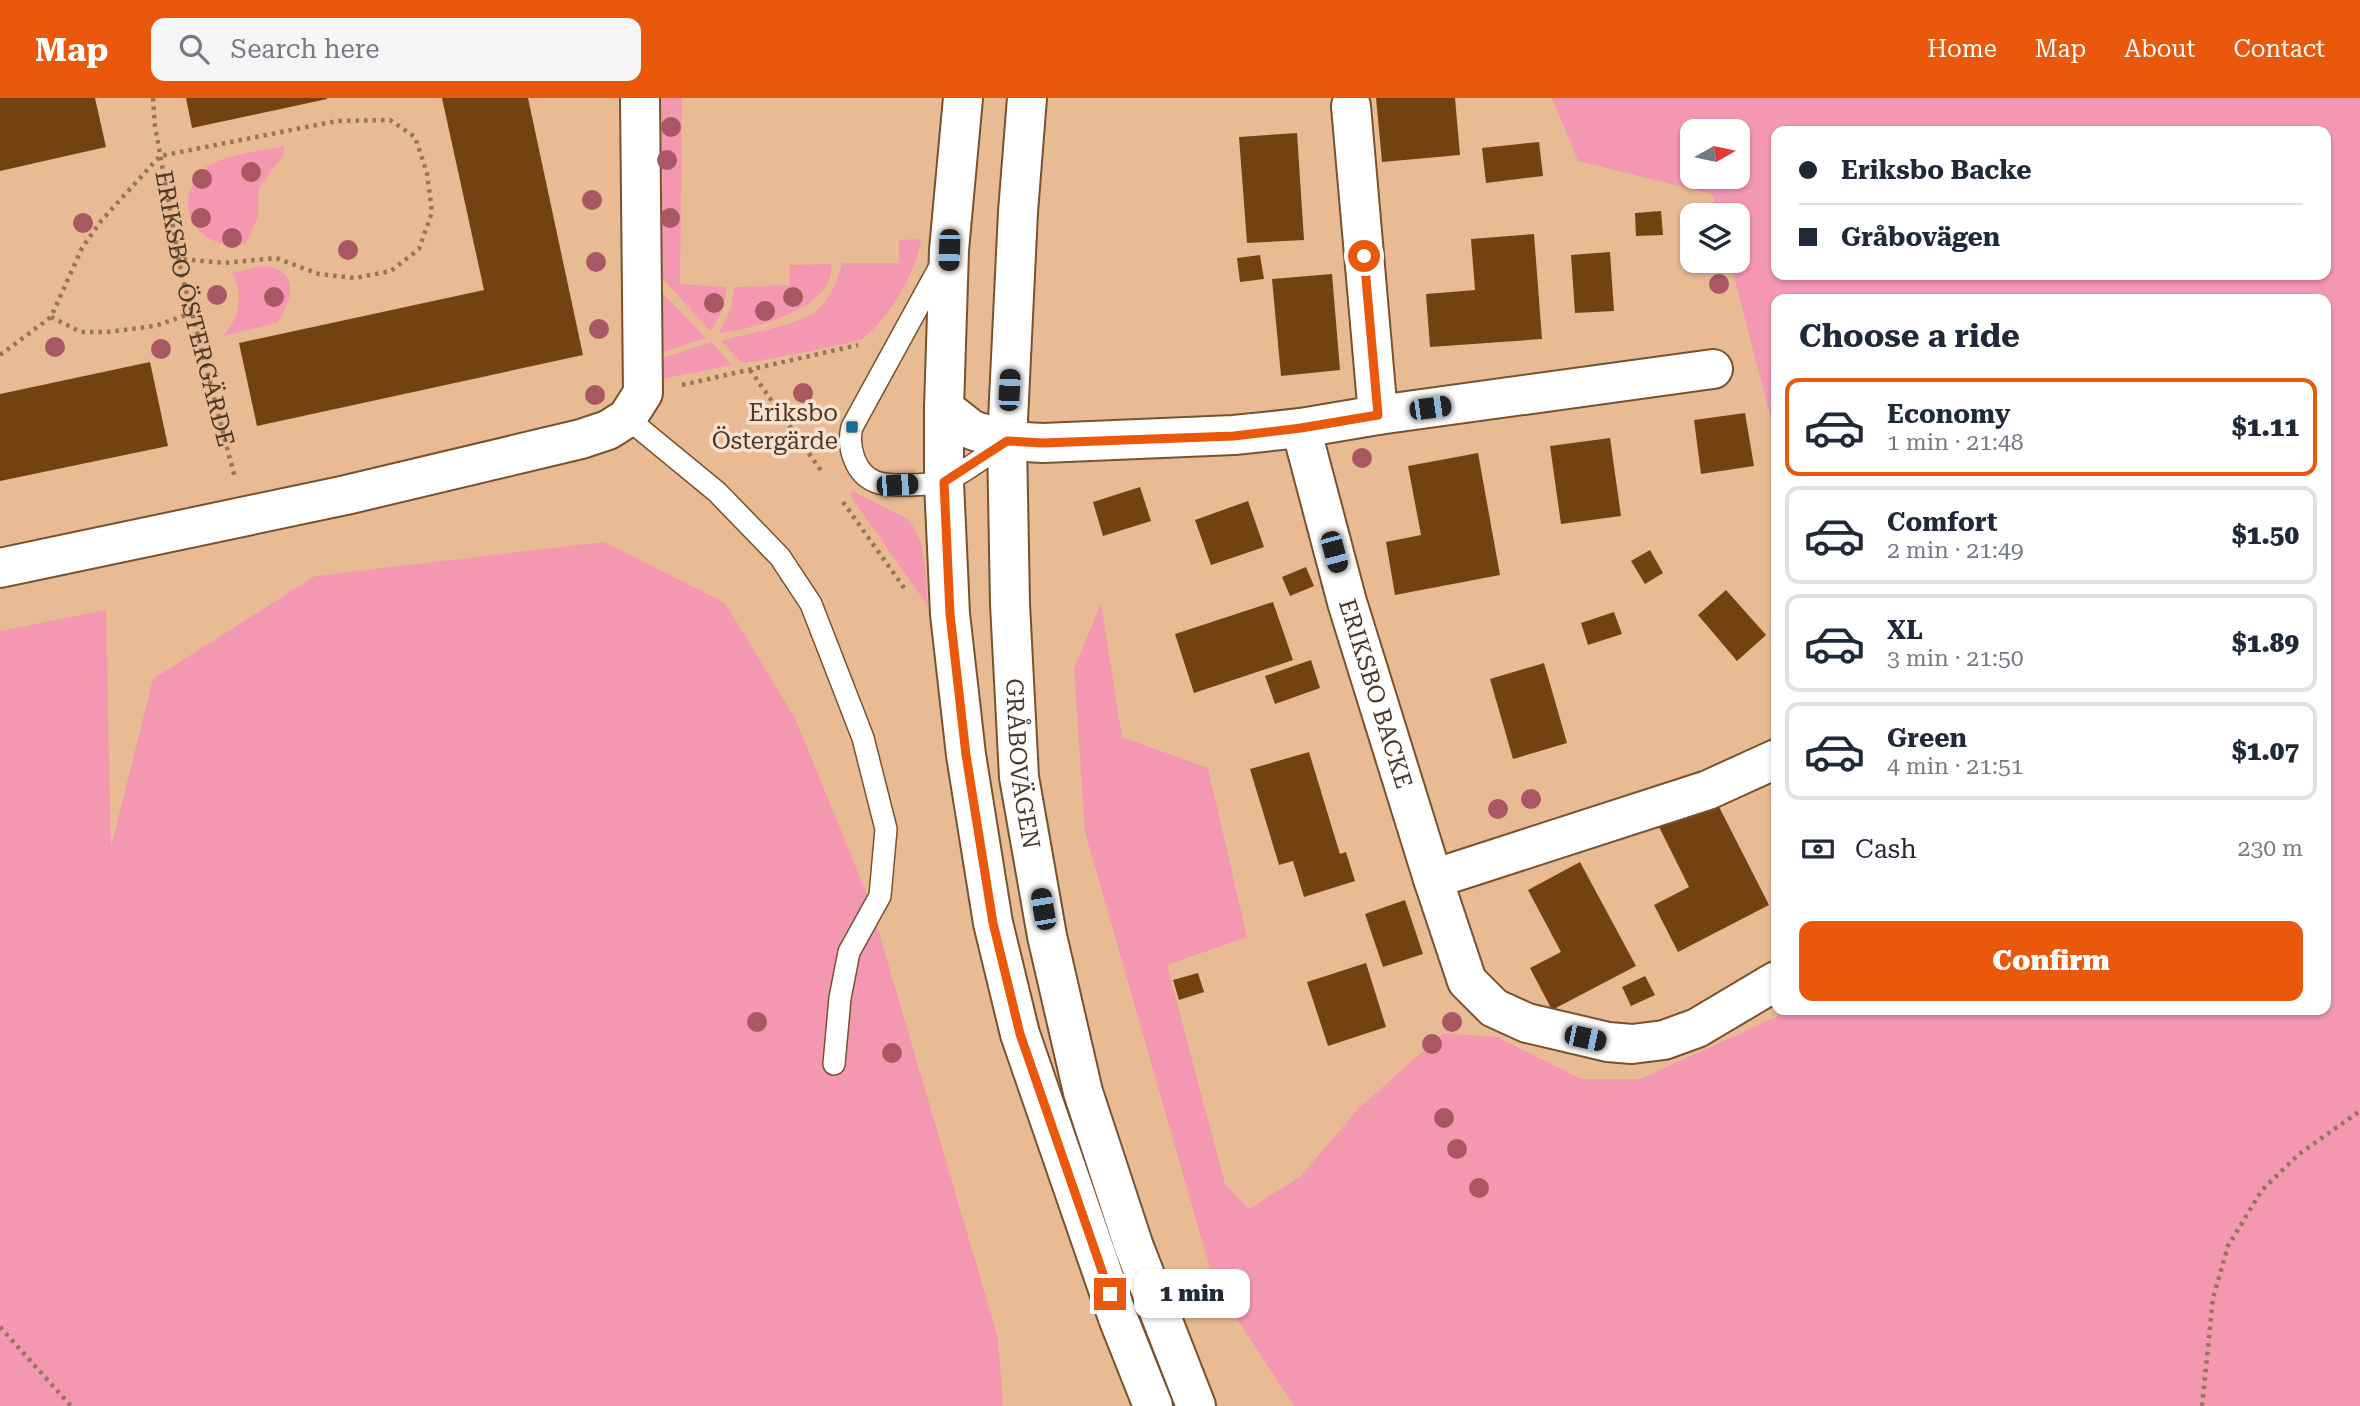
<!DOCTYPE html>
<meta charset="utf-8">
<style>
:root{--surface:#fff;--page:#f6f6f7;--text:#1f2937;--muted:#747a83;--line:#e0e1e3;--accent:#ea580c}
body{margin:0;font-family:"Roboto Serif",serif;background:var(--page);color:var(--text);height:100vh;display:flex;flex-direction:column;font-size:26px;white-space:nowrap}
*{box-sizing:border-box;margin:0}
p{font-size:23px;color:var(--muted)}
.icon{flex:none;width:38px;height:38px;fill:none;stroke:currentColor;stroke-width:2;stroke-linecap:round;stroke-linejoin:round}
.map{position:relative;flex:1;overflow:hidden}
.sheet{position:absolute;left:1771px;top:196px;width:560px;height:721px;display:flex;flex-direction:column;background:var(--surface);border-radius:14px;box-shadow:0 2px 5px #0004}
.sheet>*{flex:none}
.hud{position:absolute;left:1771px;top:28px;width:560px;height:154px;border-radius:14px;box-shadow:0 2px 5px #0004;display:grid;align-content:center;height:154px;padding:0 28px;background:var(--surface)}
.needle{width:46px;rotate:81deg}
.controls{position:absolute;left:1680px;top:21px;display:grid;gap:14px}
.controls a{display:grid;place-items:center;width:70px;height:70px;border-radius:14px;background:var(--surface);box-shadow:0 2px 5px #0004;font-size:35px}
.end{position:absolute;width:32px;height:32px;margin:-16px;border:9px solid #ea580c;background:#fff;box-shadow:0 0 0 4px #fff}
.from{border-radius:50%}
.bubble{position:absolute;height:49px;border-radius:14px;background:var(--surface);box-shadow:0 2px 5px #0004;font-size:23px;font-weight:800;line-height:49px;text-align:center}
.car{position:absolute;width:21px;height:42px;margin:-21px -10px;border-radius:9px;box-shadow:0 0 5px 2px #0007;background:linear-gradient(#222 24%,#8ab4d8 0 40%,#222 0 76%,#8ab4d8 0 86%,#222 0)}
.hud b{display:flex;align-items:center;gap:24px;height:66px;font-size:26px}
.hud b+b{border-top:2px solid var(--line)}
.hud i{width:18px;height:18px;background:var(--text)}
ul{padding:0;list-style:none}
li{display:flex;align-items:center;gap:21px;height:98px;margin:0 14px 10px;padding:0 14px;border:4px solid var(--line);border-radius:14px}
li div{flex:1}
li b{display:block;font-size:26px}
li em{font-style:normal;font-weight:800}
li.active{border-color:var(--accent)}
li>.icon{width:63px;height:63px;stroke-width:1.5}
h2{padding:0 28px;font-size:32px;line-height:84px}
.pay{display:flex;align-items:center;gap:18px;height:77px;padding:0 28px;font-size:26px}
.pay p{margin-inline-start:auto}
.cta{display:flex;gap:14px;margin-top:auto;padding:14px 28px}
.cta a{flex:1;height:80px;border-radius:14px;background:var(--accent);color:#fff;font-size:28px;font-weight:800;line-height:80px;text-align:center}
header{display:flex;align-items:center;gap:42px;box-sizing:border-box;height:98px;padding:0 35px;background:var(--accent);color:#fff}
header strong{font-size:33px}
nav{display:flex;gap:38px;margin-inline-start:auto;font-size:24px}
.search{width:490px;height:63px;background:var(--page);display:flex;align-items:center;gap:18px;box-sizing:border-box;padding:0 24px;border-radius:14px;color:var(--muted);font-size:26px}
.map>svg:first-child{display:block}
</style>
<header>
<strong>Map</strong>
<div class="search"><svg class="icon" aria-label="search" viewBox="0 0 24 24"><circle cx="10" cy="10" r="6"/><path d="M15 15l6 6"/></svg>Search here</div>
<nav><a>Home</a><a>Map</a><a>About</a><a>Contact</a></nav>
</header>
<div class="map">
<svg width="2360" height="1308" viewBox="0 0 2360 1308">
<rect width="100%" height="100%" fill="#e9bb94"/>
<g fill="#f498b2" fill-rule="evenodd">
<path d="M658,0H682L680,186L726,189C727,205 720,220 710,233L660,178Z"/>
<path d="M1552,0H2360V1308H1294L1215,1188L1085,734L1074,571L1101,505L1122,639L1208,670L1247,839L1167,867L1225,1086L1249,1111L1301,1078L1358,1011L1443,935L1497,939L1581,981H1640L1791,912H2326V201H1776V340L1730,163H1738V117H1718L1712,96L1578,63ZM1692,33H1738V79H1692ZM1776,33H2326V177H1776Z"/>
<path d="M285,48L282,59L259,90L258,119L246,145C228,154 199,139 191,122C182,102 194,75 211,66C233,55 262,53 285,48Z"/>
<path d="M921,141C919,169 888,222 865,239C857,246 759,263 742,265L721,243C745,236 797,228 816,213C830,201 838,183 842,165H899V142Z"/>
<path d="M831,166C838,210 750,232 719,235L731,210L734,189L789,187L790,167Z"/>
<path d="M261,168C301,170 293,201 277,225L223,238C240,219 244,198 232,175Z"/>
<path d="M657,189L706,240L660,255Z"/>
<path d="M712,244L731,267L658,282V261Z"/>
<path d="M852,393L906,420C928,440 925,480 928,508L851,399Z"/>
<path d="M604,444L725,505L796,622L870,804L998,1240L1003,1308H0V533L106,512L111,749L153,581L315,478Z"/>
</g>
<g fill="#724311">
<path d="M0,0H95L106,49L0,73Z"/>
<path d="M186,0H327V1L192,30Z"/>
<path d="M442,0H528L583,257L257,328L239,245L484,192Z"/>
<path d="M1376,0H1455L1460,57L1382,64Z"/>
<path d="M1297,35L1304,142L1247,145L1239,39Z"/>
<path d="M1539,44L1543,78L1486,85L1482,50Z"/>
<path d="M1661,113L1663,137L1636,138L1635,115Z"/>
<path d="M1534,136L1542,241L1430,249L1426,196L1475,192L1471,141Z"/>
<path d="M1610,154L1614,213L1575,215L1571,157Z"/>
<path d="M1260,157L1264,181L1240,184L1237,160Z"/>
<path d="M1332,176L1340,272L1281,278L1272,181Z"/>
<path d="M150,264L168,348L0,383V296Z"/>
<path d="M1745,315L1754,368L1701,376L1694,322Z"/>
<path d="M1610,340L1621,418L1561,426L1550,348Z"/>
<path d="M1478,355L1500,477L1395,497L1386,444L1421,437L1408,368Z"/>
<path d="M1140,389L1151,423L1103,438L1093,404Z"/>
<path d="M1248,403L1264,449L1211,467L1195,422Z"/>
<path d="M1650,452L1663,475L1645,486L1631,463Z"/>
<path d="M1306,469L1314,488L1290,498L1282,479Z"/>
<path d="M1726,492L1766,537L1737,563L1698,517Z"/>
<path d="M1273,504L1293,562L1194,595L1175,536Z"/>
<path d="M1614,514L1622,536L1588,547L1581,525Z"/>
<path d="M1311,562L1320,590L1275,606L1265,578Z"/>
<path d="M1544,565L1567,645L1513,661L1490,581Z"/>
<path d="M1309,654L1340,756L1346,754L1355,783L1304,799L1293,763L1279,767L1250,671Z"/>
<path d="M1715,701L1769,807L1678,854L1654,807L1689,789L1659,729Z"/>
<path d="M1580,764L1636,868L1552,912L1530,870L1561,854L1528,792Z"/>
<path d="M1405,802L1423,856L1383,869L1365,816Z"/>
<path d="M1366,865L1386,929L1328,948L1307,884Z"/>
<path d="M1198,875L1204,894L1179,902L1173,882Z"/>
<path d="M1645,878L1655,897L1631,908L1622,889Z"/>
</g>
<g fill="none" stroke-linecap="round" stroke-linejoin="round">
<g stroke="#79512d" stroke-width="24">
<g id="lane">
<path d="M943,163L852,329C847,349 855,376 876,384C890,389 928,387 942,384C954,382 994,352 1007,343"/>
<path d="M627,320L717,394L780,459L811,506L863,640L886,731L880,798L849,854L840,900L834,966"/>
</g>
</g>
<g stroke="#79512d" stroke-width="42">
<g id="street">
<path d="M1351,8L1378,317"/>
<path d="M944,310L972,332L1007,343L1043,345L1234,337L1301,330L1378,317L1713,271"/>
<path id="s2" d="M1301,330L1347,504L1433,781L1708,692L1776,661"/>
<path d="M0,470L346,397L581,341L608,332L627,320L643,295L640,0"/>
<path d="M1433,781L1467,883L1494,910L1527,925L1608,944L1632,946L1664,942L1697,930L1776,883"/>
</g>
</g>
<g stroke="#79512d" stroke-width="42">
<g id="secondary">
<path d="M963,0L949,152L944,310V384L950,516L966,657L993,825L1020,936L1118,1220L1153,1308"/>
<path id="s3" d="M1027,0L1018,114L1007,343L1010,506L1019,679L1047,838L1083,994L1134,1149L1196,1308"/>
</g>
</g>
<g stroke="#95765b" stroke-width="4.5" stroke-dasharray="3.5 5" stroke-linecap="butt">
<path id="s1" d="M153,0L155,28L181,173L235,380"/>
<path d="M51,219L81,234H107L155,228L192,215"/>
<path d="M0,257L51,219L82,150L101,123L160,58L337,23L390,22L415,39L427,75L432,114L419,151L391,173L355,180L319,176L276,160L225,165L180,161"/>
<path d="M750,272L822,374"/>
<path d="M682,287L858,247"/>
<path d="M843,404L907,494"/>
<path d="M0,1229L71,1308"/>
<path d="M2202,1308L2213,1200L2228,1148L2262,1092L2299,1056L2360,1013"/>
</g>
<use href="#lane" stroke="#fff" stroke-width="21"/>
<use href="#street" stroke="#fff" stroke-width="38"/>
<use href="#secondary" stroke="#fff" stroke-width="38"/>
</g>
<g fill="#a95762">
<circle cx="671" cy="29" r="10"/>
<circle cx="667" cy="62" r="10"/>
<circle cx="251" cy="74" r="10"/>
<circle cx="202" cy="81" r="10"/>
<circle cx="592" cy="102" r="10"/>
<circle cx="201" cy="120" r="10"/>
<circle cx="670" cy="120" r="10"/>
<circle cx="83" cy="125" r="10"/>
<circle cx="232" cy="140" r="10"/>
<circle cx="348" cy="152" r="10"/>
<circle cx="596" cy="164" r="10"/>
<circle cx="1719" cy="186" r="10"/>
<circle cx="217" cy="197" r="10"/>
<circle cx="274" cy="199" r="10"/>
<circle cx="793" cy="199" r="10"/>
<circle cx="714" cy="205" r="10"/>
<circle cx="765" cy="213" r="10"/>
<circle cx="599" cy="231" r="10"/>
<circle cx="55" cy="249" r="10"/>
<circle cx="161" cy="251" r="10"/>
<circle cx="803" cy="295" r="10"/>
<circle cx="595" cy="297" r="10"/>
<circle cx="1362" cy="360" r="10"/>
<circle cx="1531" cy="701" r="10"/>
<circle cx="1498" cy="711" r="10"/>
<circle cx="757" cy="924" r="10"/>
<circle cx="1452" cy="924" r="10"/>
<circle cx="1432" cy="946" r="10"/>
<circle cx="892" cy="955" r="10"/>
<circle cx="1444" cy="1020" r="10"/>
<circle cx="1457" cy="1051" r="10"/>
<circle cx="1479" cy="1090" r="10"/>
</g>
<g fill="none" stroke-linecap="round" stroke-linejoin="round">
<path stroke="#ea580c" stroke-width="9" d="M1110,1196L1020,936L993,825L966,657L950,516L944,384L1007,343L1043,345L1234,338L1301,330L1378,317L1364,158"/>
</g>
<rect fill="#186a9b" stroke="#f9e1ce" stroke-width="2.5" x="845" y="322" width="14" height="14" rx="3.5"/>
<g text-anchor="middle" stroke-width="7" stroke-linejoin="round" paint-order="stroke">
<g font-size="24" fill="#4a3828" stroke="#f9e1ce">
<text dy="8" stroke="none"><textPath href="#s1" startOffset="215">ERIKSBO ÖSTERGÄRDE</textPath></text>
<text dy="8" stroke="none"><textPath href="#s2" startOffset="276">ERIKSBO BACKE</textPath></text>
<text dy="8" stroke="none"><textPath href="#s3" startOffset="667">GRÅBOVÄGEN</textPath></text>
</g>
<g font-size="24" fill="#4a3828" stroke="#f9e1ce" text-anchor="end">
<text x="838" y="323">Eriksbo<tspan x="838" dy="28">Östergärde</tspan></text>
</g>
</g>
</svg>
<div class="controls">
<a><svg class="needle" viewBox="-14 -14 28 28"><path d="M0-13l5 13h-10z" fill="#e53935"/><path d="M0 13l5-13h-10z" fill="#747a83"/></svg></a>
<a><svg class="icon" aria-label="layers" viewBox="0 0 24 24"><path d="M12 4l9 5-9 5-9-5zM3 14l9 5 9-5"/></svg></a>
</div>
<i class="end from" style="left:1364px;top:158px"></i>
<i class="end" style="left:1110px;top:1196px"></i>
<div class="bubble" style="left:1134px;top:1171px;width:116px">1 min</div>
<i class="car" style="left:949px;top:152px;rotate:182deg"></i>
<i class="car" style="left:1009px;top:292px;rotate:3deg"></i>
<i class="car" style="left:1430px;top:310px;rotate:82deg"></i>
<i class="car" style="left:897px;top:387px;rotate:87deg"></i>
<i class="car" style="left:1334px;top:454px;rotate:165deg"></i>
<i class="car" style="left:1043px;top:811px;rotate:350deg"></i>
<i class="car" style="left:1585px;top:940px;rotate:102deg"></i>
<div class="hud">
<b><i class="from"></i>Eriksbo Backe</b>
<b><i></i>Gråbovägen</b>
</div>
<section class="sheet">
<h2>Choose a ride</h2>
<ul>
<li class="active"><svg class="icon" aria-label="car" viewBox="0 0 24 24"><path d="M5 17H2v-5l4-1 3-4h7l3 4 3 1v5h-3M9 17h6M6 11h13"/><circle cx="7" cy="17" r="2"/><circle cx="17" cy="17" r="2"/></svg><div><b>Economy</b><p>1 min · 21:48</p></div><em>$1.11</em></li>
<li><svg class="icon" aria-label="car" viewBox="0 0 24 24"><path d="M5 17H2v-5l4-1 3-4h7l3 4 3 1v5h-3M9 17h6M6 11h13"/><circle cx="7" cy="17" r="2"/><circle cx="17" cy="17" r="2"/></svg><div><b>Comfort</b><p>2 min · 21:49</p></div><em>$1.50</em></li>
<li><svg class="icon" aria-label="car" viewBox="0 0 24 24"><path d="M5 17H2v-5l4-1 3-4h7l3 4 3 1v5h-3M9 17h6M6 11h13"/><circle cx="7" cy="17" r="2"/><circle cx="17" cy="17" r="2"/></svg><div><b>XL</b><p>3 min · 21:50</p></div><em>$1.89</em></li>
<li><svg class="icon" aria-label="car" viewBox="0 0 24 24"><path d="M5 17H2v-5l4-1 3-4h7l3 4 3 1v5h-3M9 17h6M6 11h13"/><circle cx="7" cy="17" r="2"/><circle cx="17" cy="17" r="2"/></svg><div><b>Green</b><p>4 min · 21:51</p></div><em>$1.07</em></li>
</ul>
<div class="pay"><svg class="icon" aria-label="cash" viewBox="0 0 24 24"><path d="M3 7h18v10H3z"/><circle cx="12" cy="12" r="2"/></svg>Cash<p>230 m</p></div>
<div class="cta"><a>Confirm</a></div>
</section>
</div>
